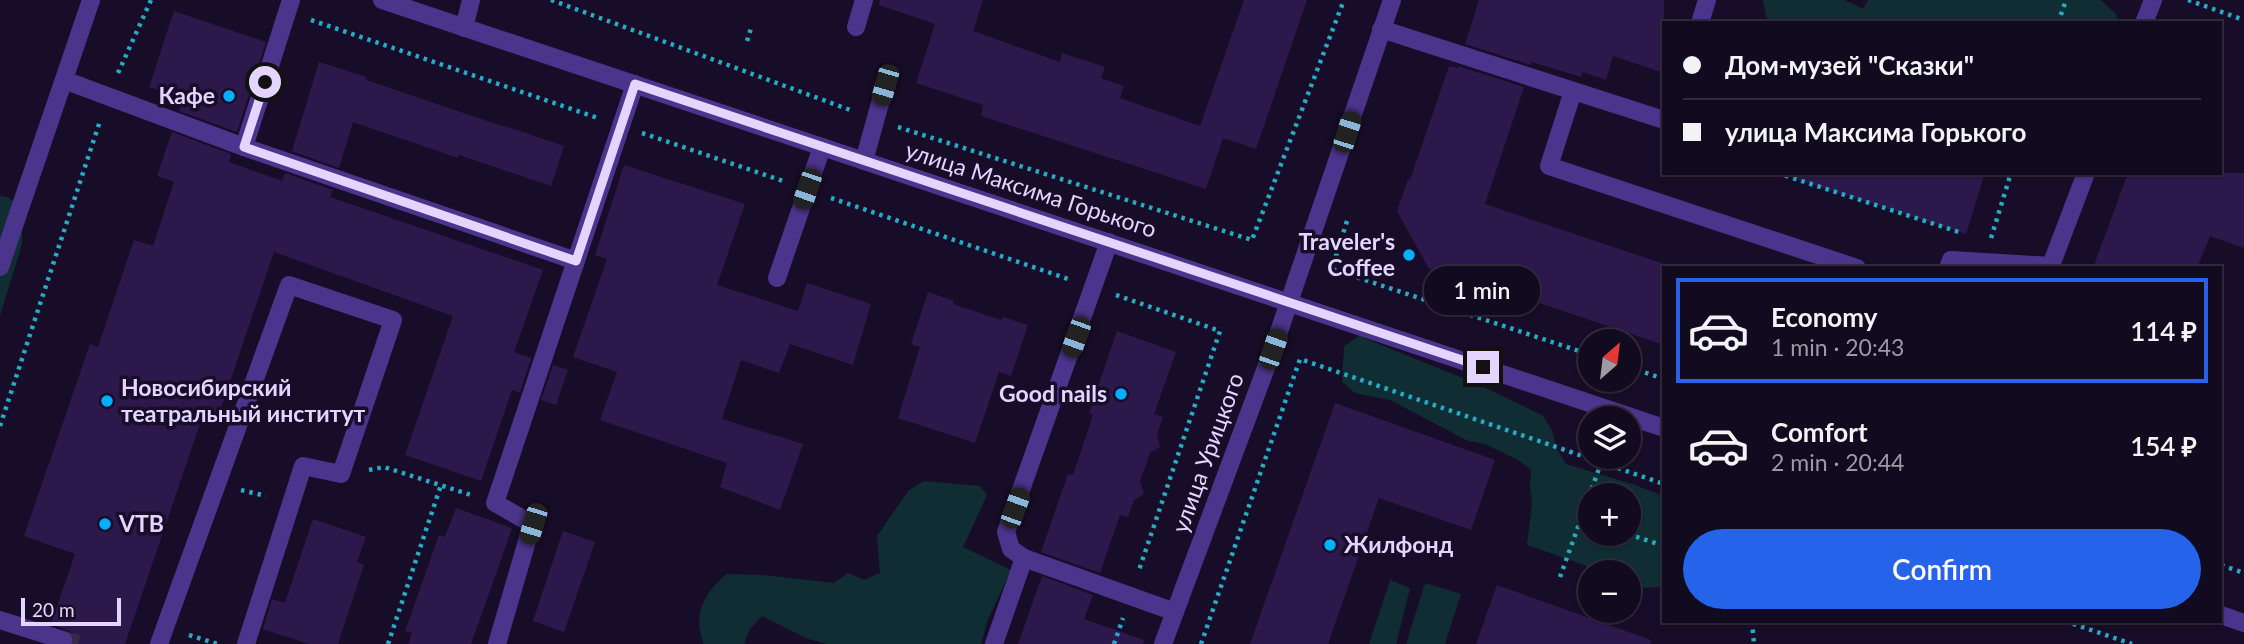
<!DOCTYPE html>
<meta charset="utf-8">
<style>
:root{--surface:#120a1e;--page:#1b1327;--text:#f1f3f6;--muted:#9c9aa4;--line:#312b3c;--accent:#2563eb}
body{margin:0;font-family:Lato,sans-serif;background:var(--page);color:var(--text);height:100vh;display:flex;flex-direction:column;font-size:26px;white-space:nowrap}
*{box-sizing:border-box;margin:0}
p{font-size:23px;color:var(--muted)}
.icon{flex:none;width:38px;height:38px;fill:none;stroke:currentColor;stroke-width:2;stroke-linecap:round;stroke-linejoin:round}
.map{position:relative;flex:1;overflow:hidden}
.drawer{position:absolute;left:1662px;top:266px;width:560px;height:357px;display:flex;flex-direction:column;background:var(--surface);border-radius:0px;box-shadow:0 2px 5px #0004,0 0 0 2px var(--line)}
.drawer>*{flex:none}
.top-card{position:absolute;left:1662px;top:21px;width:560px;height:154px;border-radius:0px;box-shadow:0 2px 5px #0004,0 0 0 2px var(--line);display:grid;align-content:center;height:154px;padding:0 21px;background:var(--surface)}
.needle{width:46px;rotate:28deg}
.fabs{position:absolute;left:1578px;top:329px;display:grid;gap:14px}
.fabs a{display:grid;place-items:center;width:63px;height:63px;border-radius:50%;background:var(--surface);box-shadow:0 2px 5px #0004,0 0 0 2px var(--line);font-size:35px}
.scale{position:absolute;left:21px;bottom:18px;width:100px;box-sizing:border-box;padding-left:7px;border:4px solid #e3d5ff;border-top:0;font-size:19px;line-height:24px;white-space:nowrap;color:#e3d5ff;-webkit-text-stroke:5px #180d28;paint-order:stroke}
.end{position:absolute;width:32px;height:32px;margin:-16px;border:9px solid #e3d5ff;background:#111;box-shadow:0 0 0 4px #111}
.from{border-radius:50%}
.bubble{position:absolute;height:49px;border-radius:24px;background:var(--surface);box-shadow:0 2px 5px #0004,0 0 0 2px var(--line);font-size:23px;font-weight:600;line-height:49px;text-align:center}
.car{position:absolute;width:21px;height:42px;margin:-21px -10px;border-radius:9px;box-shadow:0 0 5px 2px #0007;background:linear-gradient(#222 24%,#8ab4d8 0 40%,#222 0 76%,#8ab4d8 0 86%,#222 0)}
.top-card b{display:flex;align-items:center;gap:24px;height:66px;font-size:26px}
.top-card b+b{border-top:2px solid var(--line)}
.top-card i{width:18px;height:18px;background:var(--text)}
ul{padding:12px 0 0;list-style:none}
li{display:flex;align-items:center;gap:21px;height:105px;margin:0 14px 10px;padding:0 7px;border:4px solid transparent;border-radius:0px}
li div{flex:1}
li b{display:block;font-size:26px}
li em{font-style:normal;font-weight:600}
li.active{border-color:var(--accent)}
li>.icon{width:63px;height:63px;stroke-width:1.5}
.primary-button{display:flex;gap:14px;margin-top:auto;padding:14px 21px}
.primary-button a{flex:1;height:80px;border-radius:42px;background:var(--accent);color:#fff;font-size:28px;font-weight:600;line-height:80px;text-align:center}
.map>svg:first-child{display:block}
</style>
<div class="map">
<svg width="2244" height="644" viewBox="0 0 2244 644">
<rect width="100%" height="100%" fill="#180d28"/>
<g fill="#102d33" fill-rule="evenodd">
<path d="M1763,0H1845L1863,9L1868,0H2101L2116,14L2118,23H1774L1766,17Z"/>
<path d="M0,196L7,197L22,208V244L0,316Z"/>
<path d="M1359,336L1475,383L1542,415L1552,430L1556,448L1566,464L1635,485L1664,496V587L1637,588L1629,583V572H1604L1527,545L1532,504L1530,487L1531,470L1518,460L1485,444L1468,441L1390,400L1355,393L1342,382L1344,346ZM1629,495V534H1591V495Z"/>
<path d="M924,481L980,486L987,495L963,547L1011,570L987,622L981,644H828L808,639L762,616L750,629L744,644H704C692,616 704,592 727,574L762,575L834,583L848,573L864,580L880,573L877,536L909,490Z"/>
<path d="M1390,580L1410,588L1396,644H1369Z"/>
<path d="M1425,583L1461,594L1445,644H1406Z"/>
</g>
<g fill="#2d184b">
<path d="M880,0H983L973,31L1060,62L1062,53L1105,67L1101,78L1124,86L1120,98L1200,126L1244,0H1307L1256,149L1223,138L1206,189L981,116L983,105L916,83L935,24L879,5Z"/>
<path d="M1479,0H1664V73L1613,56L1606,80L1583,72L1581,77L1532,62L1531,65L1465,44Z"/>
<path d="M174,11L266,42L237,132L179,111L183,99L149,87Z"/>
<path d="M319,62L367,77L366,80L505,127V126L564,146L551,186L459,155L458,158L353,122L339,168L292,151Z"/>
<path d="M1449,66L1458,68V66L1524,87L1485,204L1664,264V345L1460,276L1459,279L1429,269L1397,211L1408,179L1410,180Z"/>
<path d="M172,132L231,154L229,162L282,181L285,173L333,190L330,197L543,270L514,352L531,358L520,393L512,390L481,481L405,455L453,316L274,252L219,414L205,409L125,644H74V637L71,632L51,624L75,554L24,536L90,344L98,347L134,240L153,246L174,182L157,176Z"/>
<path d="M624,165L745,204L717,285L798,311L807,283L871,304L853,365L790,344L779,373L741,360L722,419L803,444L780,510L720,487L727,463L600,420L617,372L573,357L607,259L595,255Z"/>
<path d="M1796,173H1985L1966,234L1795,179Z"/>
<path d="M2128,173H2244V248L2210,236L2197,268H2093Z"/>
<path d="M928,292L954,301L953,304L1001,320L1003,317L1028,325L1011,376L999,372L975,443L898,418L920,347L911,344Z"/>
<path d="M1117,331L1176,352L1154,414L1163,417L1157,434L1160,447L1150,453L1140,481L1144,494L1134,500L1128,517L1120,515L1100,573L1041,552L1068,474L1073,475L1093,415L1089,413Z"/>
<path d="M553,365L568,370L556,405L541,400Z"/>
<path d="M1335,403L1495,460L1482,498L1471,530L1379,498L1328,644H1250Z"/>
<path d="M456,508L512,528L480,619L471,644H408L412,633L405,631L439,535L445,537Z"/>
<path d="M313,519L366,537L357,562L364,565L338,644H309L263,629L272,599L285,603Z"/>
<path d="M563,531L595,542L564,632L533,621Z"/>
<path d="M1042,576L1093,595L1084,619L1144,640L1143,644H1018Z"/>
<path d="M1497,585L1651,640L1650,644H1476Z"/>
</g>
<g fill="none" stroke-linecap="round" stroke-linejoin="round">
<path stroke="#362b48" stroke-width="18" stroke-dasharray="18 9" stroke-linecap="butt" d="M63,640L78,644"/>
<g stroke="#25abc3" stroke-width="4.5" stroke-dasharray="3.5 5" stroke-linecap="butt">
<path d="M551,0L853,111"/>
<path d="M2188,0L2244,20"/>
<path d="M311,20L598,118"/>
<path d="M2058,23L2066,0"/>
<path d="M747,41L752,25"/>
<path d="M118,73L151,0"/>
<path d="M898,127L1252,240L1344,0"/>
<path d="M642,133L783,181"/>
<path d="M1777,173L1962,233"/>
<path d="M831,198L1071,280"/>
<path d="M1347,221L1332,269L1591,355"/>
<path d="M1991,238L2011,173"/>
<path d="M1116,295L1220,331L1138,573"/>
<path d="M1629,367L1664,379"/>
<path d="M0,426L100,121"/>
<path d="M369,470L384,467L471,495"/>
<path d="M241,490L266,496"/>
<path d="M1581,518L1591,521"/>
<path d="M1628,534L1664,546"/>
<path d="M2221,565L2244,573"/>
<path d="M1560,577L1601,463"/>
<path d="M1752,621L1754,644"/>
<path d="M2065,621L2132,644"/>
<path d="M189,635L218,644"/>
<path d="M388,644L441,485"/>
<path d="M1114,644L1123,618"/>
<path d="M1201,644L1300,359L1664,484"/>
</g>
<g stroke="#4b348b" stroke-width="18">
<path d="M1700,23L1707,0"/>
<path d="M856,27L864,0"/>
<path d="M464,28L471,0"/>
<path d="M1381,29L1664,120"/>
<path d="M64,80L244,147L291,0"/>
<path d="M1573,91L1549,166L1857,268"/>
<path d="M244,147L576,261"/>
<path d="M864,161L885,85"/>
<path d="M777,278L822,147"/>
<path d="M1024,558L1175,612"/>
<path d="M159,644L289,285L393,320L341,474L303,466L246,644"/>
<path d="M497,644L532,524L495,503L635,84"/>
<path d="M994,644L1024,558L1011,549L1006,532L1109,242"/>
</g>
<g stroke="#4b348b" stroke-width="18">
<path d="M2144,23L2153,0"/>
<path d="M0,267L91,0"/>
<path d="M1948,268L1951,260L2051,266"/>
<path d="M2050,268L2086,173"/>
<path d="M0,620L63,640"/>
<path d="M1163,644L1273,349L1392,0"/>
</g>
<g stroke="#4b348b" stroke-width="18">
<path d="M382,0L1664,428"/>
<path d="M2221,615L2244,623"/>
</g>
</g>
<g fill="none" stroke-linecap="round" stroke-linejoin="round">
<path stroke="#e3d5ff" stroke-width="9" d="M265,82L244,147L576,261L635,84L1483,367"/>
</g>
<g fill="#01afff" stroke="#180d28" stroke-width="2.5">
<circle cx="229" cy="96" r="7"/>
<circle cx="1409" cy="255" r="7"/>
<circle cx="1121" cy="394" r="7"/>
<circle cx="107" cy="401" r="7"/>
<circle cx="105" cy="524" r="7"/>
<circle cx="1330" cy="545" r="7"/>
</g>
<g text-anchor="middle" stroke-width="7" stroke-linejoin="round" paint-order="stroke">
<g font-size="23" font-weight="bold" fill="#e3d5ff" stroke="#180d28" text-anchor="end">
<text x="215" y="104">Кафе</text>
<text x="1395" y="250">Traveler's<tspan x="1395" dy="26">Coffee</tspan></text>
<text x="121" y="396" text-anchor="start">Новосибирский<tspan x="121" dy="26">театральный институт</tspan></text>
<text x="1107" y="402">Good nails</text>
<text x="119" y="532" text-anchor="start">VTB</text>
<text x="1344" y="553" text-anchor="start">Жилфонд</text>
</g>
<g font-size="23" fill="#e3d5ff" stroke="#180d28">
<text transform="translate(1031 190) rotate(18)" y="8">улица Максима Горького</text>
<text transform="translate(1208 453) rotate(-70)" y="8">улица Урицкого</text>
</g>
</g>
</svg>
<div class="fabs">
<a><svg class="needle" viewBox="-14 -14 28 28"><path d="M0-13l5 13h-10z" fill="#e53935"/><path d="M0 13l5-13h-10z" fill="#9c9aa4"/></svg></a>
<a><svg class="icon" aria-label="layers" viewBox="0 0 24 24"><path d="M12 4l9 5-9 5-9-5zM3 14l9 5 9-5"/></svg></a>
<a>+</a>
<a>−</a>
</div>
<div class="scale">20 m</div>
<i class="end from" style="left:265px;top:82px"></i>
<i class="end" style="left:1483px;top:367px"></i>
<div class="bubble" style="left:1424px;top:266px;width:116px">1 min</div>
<i class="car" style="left:885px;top:85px;rotate:196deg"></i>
<i class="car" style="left:1347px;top:132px;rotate:18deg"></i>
<i class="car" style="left:807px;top:189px;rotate:199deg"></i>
<i class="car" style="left:1076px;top:337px;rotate:200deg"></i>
<i class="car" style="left:1273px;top:349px;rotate:19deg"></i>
<i class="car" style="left:1015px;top:508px;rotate:20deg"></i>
<i class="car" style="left:533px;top:524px;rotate:197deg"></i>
<div class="top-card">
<b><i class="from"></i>Дом-музей &quot;Сказки&quot;</b>
<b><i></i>улица Максима Горького</b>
</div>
<section class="drawer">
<ul>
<li class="active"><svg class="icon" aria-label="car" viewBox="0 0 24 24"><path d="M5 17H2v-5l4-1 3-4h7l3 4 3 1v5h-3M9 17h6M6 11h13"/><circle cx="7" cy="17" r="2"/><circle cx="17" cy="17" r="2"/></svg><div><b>Economy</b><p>1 min · 20:43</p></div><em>114 ₽</em></li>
<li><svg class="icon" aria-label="car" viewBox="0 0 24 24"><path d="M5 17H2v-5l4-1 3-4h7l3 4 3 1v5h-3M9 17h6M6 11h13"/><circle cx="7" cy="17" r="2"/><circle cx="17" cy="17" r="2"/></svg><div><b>Comfort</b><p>2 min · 20:44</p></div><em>154 ₽</em></li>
</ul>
<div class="primary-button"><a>Confirm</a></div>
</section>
</div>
